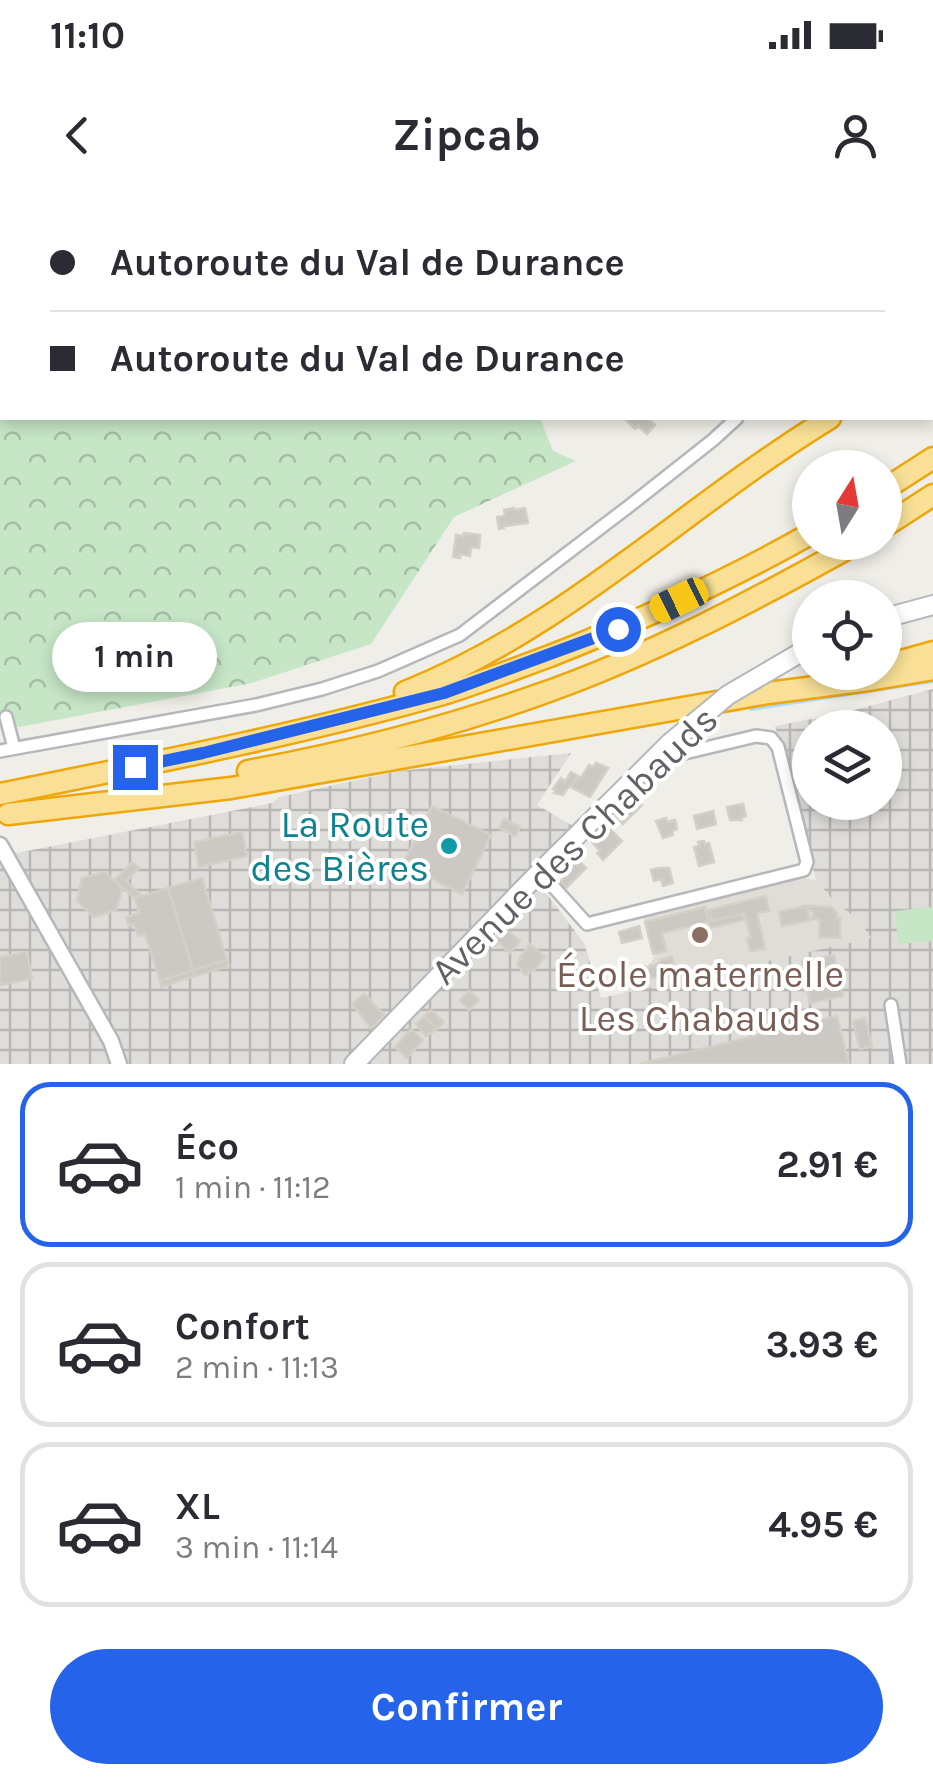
<!DOCTYPE html>
<html lang="fr">
<meta charset="utf-8">
<style>
:root{--surface:#fff;--page:#f7f7f7;--text:#2b2b33;--muted:#7c7c81;--line:#e1e1e2;--accent:#2563eb}
body{margin:0;font-family:Karla,sans-serif;background:var(--page);color:var(--text);height:100vh;display:flex;flex-direction:column;font-size:38px;white-space:nowrap}
*{box-sizing:border-box;margin:0}
p{font-size:32px;color:var(--muted)}
.icon{flex:none;width:55px;height:55px;fill:none;stroke:currentColor;stroke-width:2;stroke-linecap:round;stroke-linejoin:round}
.map{position:relative;height:864px;overflow:hidden}
.sheet{display:flex;flex-direction:column;background:var(--surface);flex:1}
.sheet>*{flex:none}
.banner{position:absolute;left:0px;top:0px;width:935px;height:220px;box-shadow:0 5px 15px #0003;display:grid;align-content:center;height:220px;padding:0 50px;background:var(--surface)}
.needle{width:65px;rotate:11deg}
.tools{position:absolute;left:792px;top:250px;display:grid;gap:20px}
.tools a{display:grid;place-items:center;width:110px;height:110px;border-radius:50%;background:var(--surface);box-shadow:0 5px 15px #0003;font-size:50px}
.end{position:absolute;width:45px;height:45px;margin:-22px;border:12px solid #2563eb;background:#fff;box-shadow:0 0 0 5px #fff}
.from{border-radius:50%}
.bubble{position:absolute;height:70px;border-radius:35px;background:var(--surface);box-shadow:0 5px 15px #0003;font-size:32px;font-weight:700;line-height:70px;text-align:center}
.car{position:absolute;width:30px;height:60px;margin:-30px -15px;border-radius:12px;box-shadow:0 0 8px 2px #0007;background:linear-gradient(#f5c518 24%,#345 0 40%,#f5c518 0 76%,#345 0 86%,#f5c518 0)}
.banner b{display:flex;align-items:center;gap:35px;height:95px;font-size:38px}
.banner b+b{border-top:2px solid var(--line)}
.banner i{width:25px;height:25px;background:var(--text)}
ul{padding:18px 0 0;list-style:none}
li{display:flex;align-items:center;gap:30px;height:165px;margin:0 20px 15px;padding:0 30px;border:5px solid var(--line);border-radius:30px}
li div{flex:1}
li b{display:block;font-size:38px}
li em{font-style:normal;font-weight:700}
li.current{border-color:var(--accent)}
li>.icon{width:90px;height:90px;stroke-width:1.5}
.cta{display:flex;gap:20px;margin-top:auto;padding:20px 50px}
.cta a{flex:1;height:115px;border-radius:60px;background:var(--accent);color:#fff;font-size:40px;font-weight:700;line-height:115px;text-align:center}
.status{display:flex;justify-content:space-between;align-items:center;height:70px;padding:0 50px;background:var(--surface);direction:ltr}
.status svg{height:28px;fill:currentColor}
header{display:flex;justify-content:space-between;align-items:center;height:130px;padding:0 50px;background:var(--surface);font-size:45px;font-weight:700}
.map>svg:first-child{display:block}
</style>
<div class="status"><b>11:10</b><svg viewBox="0 0 49 12"><path d="M0 12V9h3v3zM5 12V6h3v6zM10 12V3h3v9zM15 12V0h3v12zM26 1h20v11H26zM47 4h2v5h-2z"/></svg></div>
<header><svg class="icon" aria-label="back" viewBox="0 0 24 24"><path d="M15 5l-7 7 7 7"/></svg>Zipcab<svg class="icon" aria-label="person" viewBox="0 0 24 24"><circle cx="12" cy="8" r="4"/><path d="M4 21q1-7 8-7t8 7"/></svg></header>
<div class="map">
<svg width="933" height="864" viewBox="0 0 933 864">
<defs>
<pattern id="industrial-grid" width="8" height="8" patternUnits="userSpaceOnUse" patternTransform="scale(2.5)"><rect width="8" height="8" fill="#dfddda"/><path d="M0 4h8M4 0v8" fill="none" stroke="#b8b7b5"/></pattern>
<pattern id="forest-crowns" width="20" height="18" patternUnits="userSpaceOnUse" patternTransform="scale(2.5)"><rect width="20" height="18" fill="#c6e6c6"/><path d="M2 6a3 3 0 1 1 6 0M12 15a3 3 0 1 1 6 0" fill="none" stroke="#a4bea5"/></pattern>
</defs>
<rect width="100%" height="100%" fill="#f0eee8"/>
<path fill="url(#industrial-grid)" fill-rule="evenodd" d="M933,489V864H0V648L17,653L272,603L279,597L399,571L571,553L537,605L573,626L530,672L584,743L601,798L870,738L859,720L835,703L816,680L775,526L843,513ZM810,528H885V602H810Z"/>
<path fill="#e0ddd6" d="M804,678L816,680L835,703L859,720L871,738L625,793L619,773L645,766L648,767L656,754H653L644,718L735,695L736,691Z"/>
<path fill="#c6e6c6" d="M933,707V741L898,744L895,711Z"/>
<g fill="url(#forest-crowns)">
<path d="M0,0H933V114L932,2H2V141H0Z"/>
<path d="M2,202V218H540L553,251L576,261L454,317L371,444L252,483L19,527L0,523V204Z"/>
</g>
<g fill="none" stroke-linecap="round" stroke-linejoin="round">
<path stroke="#acd9fc" stroke-width="4" d="M751,509L933,481"/>
</g>
<g fill="#ccc9c4" stroke="#d5d0c6" stroke-width="2.5">
<path d="M631,218H647L655,225L647,234L638,226L635,229L627,221Z"/>
<path d="M514,308L515,310L525,308L528,323L504,326V328L499,329L497,317L505,316L504,310Z"/>
<path d="M464,333L480,335L479,348L471,347L470,356L460,354V358L453,357L456,335L464,336Z"/>
<rect x="87" y="462" width="16" height="11"/>
<path d="M596,563L608,568L590,597L571,587L578,576L581,578L589,565L593,567Z"/>
<path d="M571,572L578,576L571,587L569,586L563,595L554,593L556,591L553,589L561,578L565,582Z"/>
<path d="M632,595L642,605L623,624L614,614Z"/>
<path d="M743,604L746,616L741,617L742,620H730L727,607Z"/>
<path d="M432,606L491,635L462,694L403,664Z"/>
<path d="M713,611L716,624L697,629L694,616Z"/>
<path d="M666,618L667,622L675,620L677,629L672,631L673,635L663,638L656,621Z"/>
<path d="M504,619L520,627L515,636L499,628Z"/>
<path d="M608,627L622,641L603,660L597,653L600,651L592,642Z"/>
<path d="M242,632L247,656L199,667L194,642Z"/>
<path d="M704,641L705,644L709,643L714,662L699,666L694,647L699,646L698,642Z"/>
<path d="M577,659L586,668L566,688L560,682L566,676L563,673Z"/>
<path d="M132,662L139,668L126,681L140,694L141,696L135,698L114,681Z"/>
<path d="M659,668H669L673,683L663,686L661,679L654,681L651,670Z"/>
<path d="M105,672L122,689L116,710L94,717L77,701L82,678Z"/>
<path d="M202,678L227,760L193,770L168,688Z"/>
<path d="M168,688L193,770L160,781L145,734L138,736L134,724L129,726L126,717L139,713L135,698Z"/>
<path d="M766,696L769,711L757,713L765,749L750,751L747,738H751L745,714L712,721L709,710Z"/>
<path d="M806,706L831,707L837,713V718H840V738L819,737L820,720L812,719L813,711L807,710Z"/>
<path d="M806,706L810,720L782,726L779,712Z"/>
<path d="M705,707L708,722L662,733L666,751L653,754L645,722Z"/>
<path d="M709,710L712,721L743,714L744,720L710,728L706,711Z"/>
<path d="M639,726L642,738L622,743L619,732Z"/>
<path d="M504,728L520,741L510,753L499,743L496,746L491,742Z"/>
<path d="M530,744L545,757L534,770L525,775L517,764L521,758L520,757Z"/>
<path d="M27,752L32,779L0,785V757Z"/>
<path d="M834,755L843,796L810,803L802,762Z"/>
<path d="M672,757L676,775L650,778L648,781L632,785L628,770L645,766L648,768L650,765L653,766L660,762L659,760Z"/>
<path d="M227,760L229,766L195,776L193,770Z"/>
<path d="M193,770L195,776L161,787L160,781Z"/>
<path d="M469,791L479,800L469,810L460,800Z"/>
<path d="M364,794L384,815L371,828L352,804Z"/>
<path d="M431,810L444,822L437,829L424,817Z"/>
<path d="M622,813L624,822L630,821L631,829L607,833L602,819L608,818L609,821L616,820L615,815Z"/>
<path d="M837,816L849,864H639Z"/>
<path d="M424,817L437,829L426,836L416,824Z"/>
<path d="M865,818L872,846L860,849L853,821Z"/>
<path d="M411,829L423,840L407,858L395,847Z"/>
</g>
<g fill="none" stroke-linecap="round" stroke-linejoin="round">
<g stroke="#b5b8bb" stroke-width="16">
<g id="minor">
<path d="M6,517L14,548"/>
<path d="M0,551L256,505L322,489L378,471L460,435L628,307L713,240L737,218"/>
<path d="M540,672L587,724L804,670L807,662L778,547L771,538L756,536L655,560"/>
<path d="M891,805L900,864"/>
</g>
</g>
<g stroke="#b5b8bb" stroke-width="19">
<path id="tertiary" d="M0,645L111,841L119,864"/>
</g>
<g stroke="#b4b7bb" stroke-width="22">
<g id="secondary">
<path d="M885,418L933,405"/>
<path d="M354,864L528,684L670,543"/>
</g>
</g>
<g stroke="#eea70a" stroke-width="25">
<g id="motorway">
<path d="M932,179H933"/>
<path d="M885,289L933,258"/>
<path d="M885,326L933,295"/>
<path d="M887,465L933,452"/>
<path d="M405,492C566,428 684,307 830,218"/>
<path d="M248,571C346,553 442,529 535,496C648,457 755,400 859,342"/>
<path d="M0,594C148,564 297,535 443,494C479,483 514,469 550,456C639,421 727,381 810,334"/>
<path d="M8,614L231,588L768,493L869,480L933,469"/>
</g>
</g>
<use href="#minor" stroke="#fff" stroke-width="11"/>
<use href="#tertiary" stroke="#fff" stroke-width="14"/>
<use href="#secondary" stroke="#fff" stroke-width="18"/>
<use href="#motorway" stroke="#f9e096" stroke-width="20"/>
<g stroke="#b4b7bb" stroke-width="22" stroke-linecap="butt">
<path id="secondary-bridge" d="M670,543L728,495L810,447"/>
</g>
<use href="#secondary-bridge" stroke="#fff" stroke-width="18"/>
</g>
<g fill="none" stroke-linecap="round" stroke-linejoin="round">
<path stroke="#2563eb" stroke-width="12" d="M135,567L203,553L444,493L618,429"/>
</g>
<circle fill="#0f9aa8" stroke="#fff" stroke-width="4" cx="449" cy="646" r="10"/>
<circle fill="#8d6e63" stroke="#fff" stroke-width="4" cx="700" cy="735" r="10"/>
<g text-anchor="middle" stroke-width="8" stroke-linejoin="round" paint-order="stroke">
<g font-size="38" fill="#0d838f" stroke="#fff" text-anchor="end">
<text x="429" y="637">La Route<tspan x="429" dy="44">des Bières</tspan></text>
</g>
<g font-size="38" fill="#5f6367" stroke="#fff">
<text transform="translate(574 645) rotate(-44)" y="13">Avenue des Chabauds</text>
</g>
<g font-size="38" fill="#785e54" stroke="#fff">
<text x="700" y="787">École maternelle<tspan x="700" dy="44">Les Chabauds</tspan></text>
</g>
</g>
</svg>
<div class="tools">
<a><svg class="needle" viewBox="-14 -14 28 28"><path d="M0-13l5 13h-10z" fill="#e53935"/><path d="M0 13l5-13h-10z" fill="#7c7c81"/></svg></a>
<a><svg class="icon" aria-label="locate" viewBox="0 0 24 24"><circle cx="12" cy="12" r="6"/><path d="M12 2v4M12 18v4M2 12h4M18 12h4"/></svg></a>
<a><svg class="icon" aria-label="layers" viewBox="0 0 24 24"><path d="M12 4l9 5-9 5-9-5zM3 14l9 5 9-5"/></svg></a>
</div>
<i class="end from" style="left:618px;top:429px"></i>
<i class="end" style="left:135px;top:567px"></i>
<div class="bubble" style="left:52px;top:422px;width:165px">1 min</div>
<i class="car" style="left:679px;top:400px;rotate:244deg"></i>
<div class="banner">
<b><i class="from"></i>Autoroute du Val de Durance</b>
<b><i></i>Autoroute du Val de Durance</b>
</div>
</div>
<section class="sheet">
<ul>
<li class="current"><svg class="icon" aria-label="car" viewBox="0 0 24 24"><path d="M5 17H2v-5l4-1 3-4h7l3 4 3 1v5h-3M9 17h6M6 11h13"/><circle cx="7" cy="17" r="2"/><circle cx="17" cy="17" r="2"/></svg><div><b>Éco</b><p>1 min · 11:12</p></div><em>2.91 €</em></li>
<li><svg class="icon" aria-label="car" viewBox="0 0 24 24"><path d="M5 17H2v-5l4-1 3-4h7l3 4 3 1v5h-3M9 17h6M6 11h13"/><circle cx="7" cy="17" r="2"/><circle cx="17" cy="17" r="2"/></svg><div><b>Confort</b><p>2 min · 11:13</p></div><em>3.93 €</em></li>
<li><svg class="icon" aria-label="car" viewBox="0 0 24 24"><path d="M5 17H2v-5l4-1 3-4h7l3 4 3 1v5h-3M9 17h6M6 11h13"/><circle cx="7" cy="17" r="2"/><circle cx="17" cy="17" r="2"/></svg><div><b>XL</b><p>3 min · 11:14</p></div><em>4.95 €</em></li>
</ul>
<div class="cta"><a>Confirmer</a></div>
</section>
